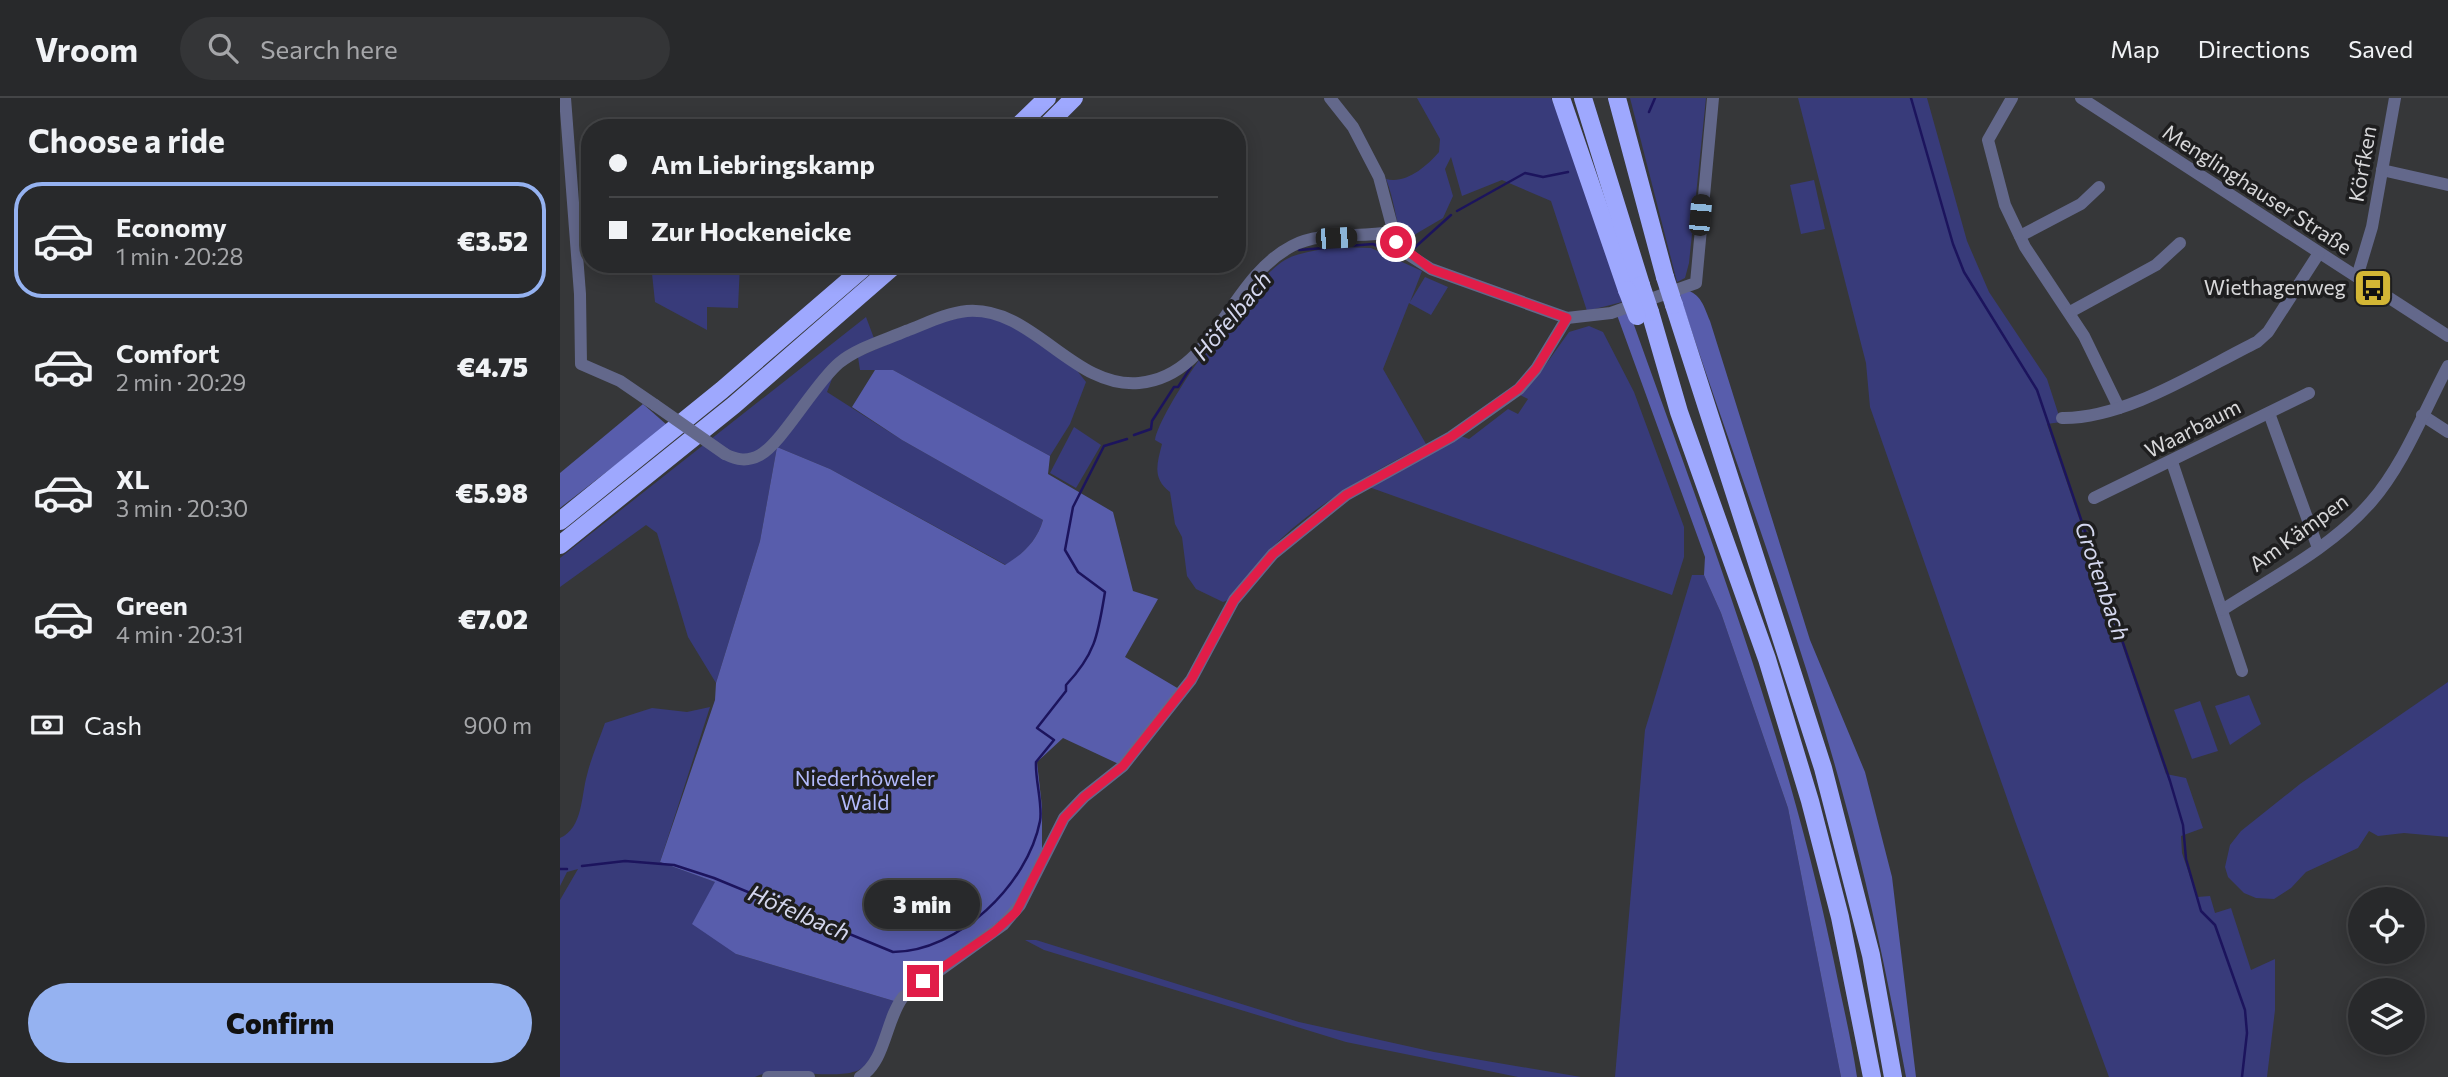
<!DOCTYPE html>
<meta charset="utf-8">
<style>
:root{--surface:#28292b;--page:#343537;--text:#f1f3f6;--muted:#a5a6a9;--line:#444547;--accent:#95b2f1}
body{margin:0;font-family:Commissioner,sans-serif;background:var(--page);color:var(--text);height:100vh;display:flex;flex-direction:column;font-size:26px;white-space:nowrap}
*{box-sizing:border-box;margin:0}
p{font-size:23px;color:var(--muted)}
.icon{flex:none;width:38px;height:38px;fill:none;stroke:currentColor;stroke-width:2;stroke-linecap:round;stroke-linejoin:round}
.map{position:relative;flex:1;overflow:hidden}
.side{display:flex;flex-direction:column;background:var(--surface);width:560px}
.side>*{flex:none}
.top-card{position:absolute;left:21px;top:21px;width:665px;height:154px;border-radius:28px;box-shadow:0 4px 18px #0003,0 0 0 2px var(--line);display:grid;align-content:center;height:154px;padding:0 28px;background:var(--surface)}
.controls{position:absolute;left:1788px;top:789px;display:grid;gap:14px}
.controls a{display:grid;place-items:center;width:77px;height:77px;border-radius:50%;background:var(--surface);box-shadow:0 4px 18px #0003,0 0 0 2px var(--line);font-size:35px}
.end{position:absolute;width:32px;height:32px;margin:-16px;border:9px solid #e11d48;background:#fff;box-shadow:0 0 0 4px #fff}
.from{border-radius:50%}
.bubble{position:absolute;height:49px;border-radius:24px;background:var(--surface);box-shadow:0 4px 18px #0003,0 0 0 2px var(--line);font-size:23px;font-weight:800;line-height:49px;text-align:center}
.car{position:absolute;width:21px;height:42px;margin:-21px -10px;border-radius:9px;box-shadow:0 0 5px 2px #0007;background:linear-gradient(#222 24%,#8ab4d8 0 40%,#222 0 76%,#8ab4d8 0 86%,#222 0)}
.top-card b{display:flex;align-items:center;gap:24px;height:66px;font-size:26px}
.top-card b+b{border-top:2px solid var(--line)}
.top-card i{width:18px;height:18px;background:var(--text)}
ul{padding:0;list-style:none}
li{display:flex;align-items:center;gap:21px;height:116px;margin:0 14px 10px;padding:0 14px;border:4px solid transparent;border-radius:28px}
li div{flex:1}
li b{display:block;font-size:26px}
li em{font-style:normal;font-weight:800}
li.selected{border-color:var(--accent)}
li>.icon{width:63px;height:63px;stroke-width:1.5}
h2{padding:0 28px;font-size:32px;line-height:84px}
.pay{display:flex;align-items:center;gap:18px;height:77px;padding:0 28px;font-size:26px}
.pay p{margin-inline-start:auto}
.action{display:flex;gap:14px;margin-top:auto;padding:14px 28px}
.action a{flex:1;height:80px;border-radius:42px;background:var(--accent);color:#111;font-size:28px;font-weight:800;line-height:80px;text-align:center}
header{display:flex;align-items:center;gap:42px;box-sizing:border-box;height:98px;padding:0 35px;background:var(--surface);border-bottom:2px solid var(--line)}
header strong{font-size:33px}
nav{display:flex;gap:38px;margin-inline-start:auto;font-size:24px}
.search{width:490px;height:63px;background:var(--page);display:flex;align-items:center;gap:18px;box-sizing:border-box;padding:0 24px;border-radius:38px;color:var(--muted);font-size:26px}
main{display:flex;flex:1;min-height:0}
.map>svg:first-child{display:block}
</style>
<header>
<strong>Vroom</strong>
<div class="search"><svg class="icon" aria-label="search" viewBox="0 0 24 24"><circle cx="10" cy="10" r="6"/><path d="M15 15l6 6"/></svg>Search here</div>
<nav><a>Map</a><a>Directions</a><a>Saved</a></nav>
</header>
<main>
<section class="side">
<h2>Choose a ride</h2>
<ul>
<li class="selected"><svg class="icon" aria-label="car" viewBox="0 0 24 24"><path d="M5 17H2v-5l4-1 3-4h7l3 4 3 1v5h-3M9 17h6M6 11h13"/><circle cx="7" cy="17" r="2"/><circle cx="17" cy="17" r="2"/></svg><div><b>Economy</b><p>1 min · 20:28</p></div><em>€3.52</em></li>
<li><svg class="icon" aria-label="car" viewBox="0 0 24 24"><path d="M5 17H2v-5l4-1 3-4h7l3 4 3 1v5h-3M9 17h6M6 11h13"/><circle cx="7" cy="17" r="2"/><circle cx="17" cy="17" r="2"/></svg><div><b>Comfort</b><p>2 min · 20:29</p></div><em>€4.75</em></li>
<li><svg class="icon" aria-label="car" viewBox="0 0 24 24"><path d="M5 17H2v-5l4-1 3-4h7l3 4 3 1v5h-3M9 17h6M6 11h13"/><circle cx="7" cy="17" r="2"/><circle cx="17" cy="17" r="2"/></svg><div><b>XL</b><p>3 min · 20:30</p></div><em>€5.98</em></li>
<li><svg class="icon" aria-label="car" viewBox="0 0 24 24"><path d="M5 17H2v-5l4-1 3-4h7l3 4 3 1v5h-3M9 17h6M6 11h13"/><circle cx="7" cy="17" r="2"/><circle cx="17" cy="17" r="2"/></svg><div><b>Green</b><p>4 min · 20:31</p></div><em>€7.02</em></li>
</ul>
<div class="pay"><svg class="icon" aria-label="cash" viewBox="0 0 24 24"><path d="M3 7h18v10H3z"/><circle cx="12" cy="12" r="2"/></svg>Cash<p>900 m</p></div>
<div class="action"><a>Confirm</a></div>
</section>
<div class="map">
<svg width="1888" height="979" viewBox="0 0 1888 979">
<rect width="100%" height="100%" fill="#363739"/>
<g fill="#383b7a">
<path d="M857,0H991L1004,31L1062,204L1027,213L991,103L942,82L902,98L891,59L885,71L893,98L883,120L842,144C836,122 834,101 826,81C846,86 866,69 879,54L880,41Z"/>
<path d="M1070,0H1146L1129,165L1125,180L1117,184Z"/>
<path d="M1238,0H1367L1407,143L1429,194L1487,281L1501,324L1487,326L1606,676L1626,680L1643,730L1621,738L1622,755L1637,799L1650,798L1655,815L1671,810L1691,872L1715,861V912L1707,979H1549L1455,723L1310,309L1306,265Z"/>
<path d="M1254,82L1265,131L1241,136L1230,87Z"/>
<path d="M772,149L811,150L862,173L850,204L865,179L888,189L871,217L849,205L823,271L866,346C810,376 750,408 706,456C693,470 681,487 668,502L663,504L636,491L627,478L622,439L615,426L610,394C592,380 597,366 602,346L595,342C601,308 694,179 725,162C738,154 758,153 772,149Z"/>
<path d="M91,166H180L178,210L147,209V232L95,204Z"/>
<path d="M410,217L433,220L457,230L512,266L526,284L510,326L490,358L333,272H300L298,259L372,227Z"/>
<path d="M306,219L315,243L280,260L267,294L342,342L483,422C477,443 463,456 446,467L270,371L217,349L200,443L156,585L128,539L97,435L86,427L0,489V460Z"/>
<path d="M1029,228L1043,234L1074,294L1124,429V459L1112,497L806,388L901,338L909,341L948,311L958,316L968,301L958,296L979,276L1009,234Z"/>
<path d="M514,329L541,347L516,390L490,375Z"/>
<path d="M1132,477H1144L1161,515L1228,710L1281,979H1055L1085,632Z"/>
<path d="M1888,584V739L1844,735L1818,738L1809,733L1798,750L1746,774L1731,790L1714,801L1696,800L1684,795L1668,779L1665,769L1670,747L1681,733L1740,686Z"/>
<path d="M1689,597L1701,626L1670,647L1655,608Z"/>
<path d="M1640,603L1658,653L1632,661L1614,612Z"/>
<path d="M150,609L100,764L155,784L176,856L334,903C308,979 313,979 233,975C220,974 207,973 195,979H0V802L18,771L7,774L0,788V740C23,730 21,698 27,677C31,660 39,642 45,625L92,610L127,614Z"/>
<path d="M465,842H476L739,924L874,954L1021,979H958L786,944L484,852Z"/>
</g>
<g fill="#585dac">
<path d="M1125,192C1141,195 1144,209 1150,223L1250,542L1305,674L1332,779L1356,979H1346C1329,887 1310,795 1285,704C1240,535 1177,370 1122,204L1120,193Z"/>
<path d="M1069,213C1145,426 1227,638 1273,859C1281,899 1291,939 1297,979H1281L1228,710L1161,515L1144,477L1145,459L1057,217Z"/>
<path d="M315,272H333L490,358L488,376L553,414L573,493L598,501L565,559L619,591L563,668L503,640L477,664L482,709V763L460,807L334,903L176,856L132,826L155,784L100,764L155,602L156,585L200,443L217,349L270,371L445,467C463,456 477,443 483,422L342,342L292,309Z"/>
<path d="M83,306L107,327L0,410V375Z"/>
</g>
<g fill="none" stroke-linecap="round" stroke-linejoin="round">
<g stroke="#1c145d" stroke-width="2.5">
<path d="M1351,0L1393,146L1404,174L1477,292L1610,683L1623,727L1626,761L1641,813L1655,827L1685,912L1687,935L1682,979"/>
<path d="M1089,14L1095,0"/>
<path d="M897,113L965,75L983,79L1008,74"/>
<path d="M739,152L813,146L839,158"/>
<path d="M852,152L891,117"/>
<path d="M574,337L591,331L592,323L614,289H618L631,269"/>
<path d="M22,768L65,763L114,767L154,780L333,854C398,854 468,786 480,723C483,707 475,682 476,664L494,642L477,630L506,593V587C536,555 538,536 545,494L518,474L505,452L513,409L544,348L567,341"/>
<path d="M0,771H7"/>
</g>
<g stroke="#63688b" stroke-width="12">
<path d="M5,0L20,196L21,266L60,283L95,307"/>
<path d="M770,0L793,29L819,79L836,143L849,157L871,171L1007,220L1051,215L1136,185L1153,0"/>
<path d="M1452,0L1428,42L1445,107L1465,149L1524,238L1559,310"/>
<path d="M1521,0L1888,238"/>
<path d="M1822,72L1888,87"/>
<path d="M1460,138L1521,106L1539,89"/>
<path d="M1797,179L1812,129L1835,0"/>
<path d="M1510,214L1596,167L1620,145"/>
<path d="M1709,315L1758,450"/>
<path d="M1862,317L1888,334"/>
<path d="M1502,320C1566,321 1640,272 1697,244L1708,234L1759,155"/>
<path d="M165,356C177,362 187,364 200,357C222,345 255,285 279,265C297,250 325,242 346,233C365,226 386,215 407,213C473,208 513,291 579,285C655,278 667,182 732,148C760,133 800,140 831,134"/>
<path d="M1612,364L1682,573"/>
<path d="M1534,400L1749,295"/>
<path d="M1662,512C1713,479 1771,450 1811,404C1844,366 1864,313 1888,268"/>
<path d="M208,979H249"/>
<path d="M300,979C326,963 325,923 343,899L443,827L460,807L504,720L524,699L563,668L631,582L674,502L713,456L786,397L891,339L959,291L976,271L1007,220"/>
</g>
<g stroke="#9ea8fe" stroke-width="18">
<path d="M1001,0L1067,192"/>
<path d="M1023,0L1081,187"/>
<path d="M1057,0L1105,179"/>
<path d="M456,30L487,0"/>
<path d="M484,30L514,0"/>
<path d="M1114,207L1263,670L1311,857L1333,979"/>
<path d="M1090,214L1119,314L1207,561L1250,703L1280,819L1312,979"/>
<path d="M0,423L162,292L308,166"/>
<path d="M0,447L174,307L336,166"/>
</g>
<path stroke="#63688b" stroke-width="12" d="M95,307L165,356"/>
<g stroke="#9ea8fe" stroke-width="18">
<path d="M1105,179L1114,207"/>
<path d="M1081,187L1090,214"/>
<path d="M1067,192L1077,218"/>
</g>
</g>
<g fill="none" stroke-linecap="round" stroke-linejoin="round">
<path stroke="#e11d48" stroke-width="9" d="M363,883L434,834L456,814L504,720L524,699L563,668L631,582L674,502L713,456L786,397L891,339L958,291L976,271L1007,220L871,171L836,144"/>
</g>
<defs>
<g id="bus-square" transform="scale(2.0125)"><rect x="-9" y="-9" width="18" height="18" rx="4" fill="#d3b635" stroke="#1e1e1f"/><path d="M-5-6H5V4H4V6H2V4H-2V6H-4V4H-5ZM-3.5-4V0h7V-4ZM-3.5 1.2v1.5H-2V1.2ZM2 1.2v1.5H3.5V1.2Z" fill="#111"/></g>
</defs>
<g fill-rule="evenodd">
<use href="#bus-square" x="1813" y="190"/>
</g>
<g text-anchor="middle" stroke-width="7" stroke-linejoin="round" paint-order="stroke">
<g font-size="21" fill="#d7d7d9" stroke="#1e1e1f">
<text transform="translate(1803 66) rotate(-80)" y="7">Körfken</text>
<text transform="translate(1697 92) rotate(33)" y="7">Menglinghauser Straße</text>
<text transform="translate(1633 331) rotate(-27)" y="7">Waarbaum</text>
<text transform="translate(1739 435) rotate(-36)" y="7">Am Kämpen</text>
</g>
<g font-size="21" fill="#d7d7d9" stroke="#1e1e1f" text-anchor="end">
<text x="1786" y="197">Wiethagenweg</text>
</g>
<g font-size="21" fill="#b3bbfd" stroke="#1e1e1f">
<text x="305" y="688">Niederhöweler<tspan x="305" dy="24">Wald</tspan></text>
</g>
<g font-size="23" font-style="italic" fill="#d4d7ee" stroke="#1e1e1f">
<text transform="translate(672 218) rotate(-50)" y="8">Höfelbach</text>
<text transform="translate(1542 483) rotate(71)" y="8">Grotenbach</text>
<text transform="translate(239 815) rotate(23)" y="8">Höfelbach</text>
</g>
</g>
</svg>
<div class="controls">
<a><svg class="icon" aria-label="locate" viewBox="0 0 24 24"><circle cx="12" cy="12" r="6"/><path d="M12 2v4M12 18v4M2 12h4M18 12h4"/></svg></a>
<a><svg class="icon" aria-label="layers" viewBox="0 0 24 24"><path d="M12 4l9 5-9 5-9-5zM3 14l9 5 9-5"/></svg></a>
</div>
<i class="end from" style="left:836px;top:144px"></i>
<i class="end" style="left:363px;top:883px"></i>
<div class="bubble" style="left:304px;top:782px;width:116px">3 min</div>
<i class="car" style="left:1140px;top:117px;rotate:5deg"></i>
<i class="car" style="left:776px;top:140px;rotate:87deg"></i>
<div class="top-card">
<b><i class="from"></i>Am Liebringskamp</b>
<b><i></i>Zur Hockeneicke</b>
</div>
</div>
</main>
